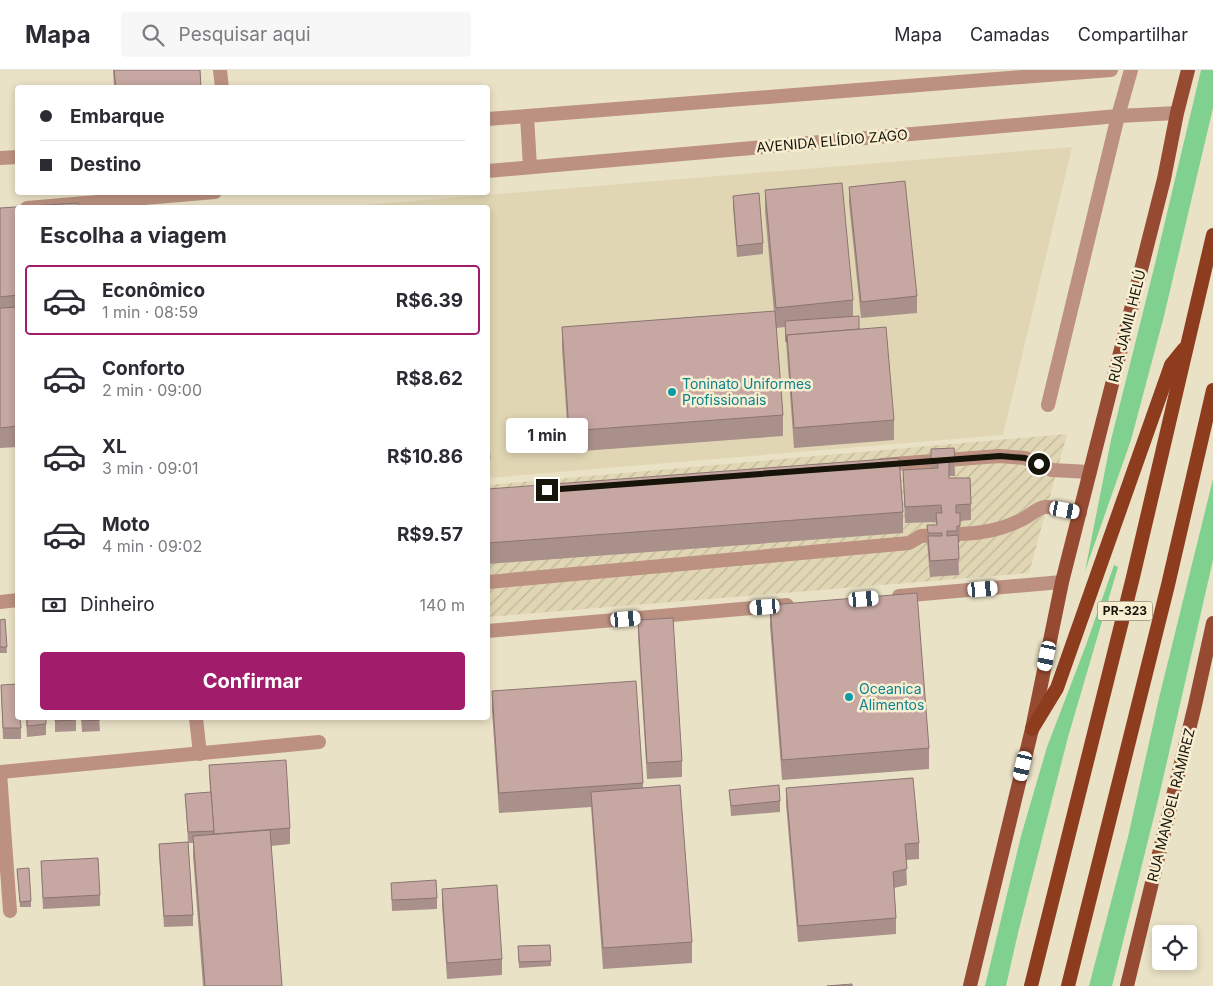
<!DOCTYPE html>
<html lang="pt">
<meta charset="utf-8">
<style>
:root{--surface:#fff;--page:#f7f7f7;--text:#2b2b33;--muted:#7c7c81;--line:#e1e1e2;--accent:#a11c6a}
body{margin:0;font-family:Inter,sans-serif;background:var(--page);color:var(--text);height:100vh;display:flex;flex-direction:column;font-size:19px;white-space:nowrap}
*{box-sizing:border-box;margin:0}
p{font-size:16px;color:var(--muted)}
.icon{flex:none;width:28px;height:28px;fill:none;stroke:currentColor;stroke-width:2;stroke-linecap:round;stroke-linejoin:round}
.map{position:relative;flex:1;overflow:hidden}
.side{position:absolute;left:15px;top:135px;width:475px;height:515px;display:flex;flex-direction:column;background:var(--surface);border-radius:5px;box-shadow:0 2px 8px #0003}
.side>*{flex:none}
.guide{position:absolute;left:15px;top:15px;width:475px;height:110px;border-radius:5px;box-shadow:0 2px 8px #0003;display:grid;align-content:center;height:110px;padding:0 25px;background:var(--surface)}
.fabs{position:absolute;left:1152px;top:855px;display:grid;gap:10px}
.fabs a{display:grid;place-items:center;width:45px;height:45px;border-radius:5px;background:var(--surface);box-shadow:0 2px 8px #0003;font-size:25px}
.end{position:absolute;width:22px;height:22px;margin:-11px;border:6px solid #17140a;background:#fff;box-shadow:0 0 0 2px #fff}
.from{border-radius:50%}
.bubble{position:absolute;height:35px;border-radius:5px;background:var(--surface);box-shadow:0 2px 8px #0003;font-size:16px;font-weight:700;line-height:35px;text-align:center}
.car{position:absolute;width:15px;height:30px;margin:-15px -8px;border-radius:6px;box-shadow:0 0 4px 1px #0007;background:linear-gradient(#fff 24%,#345 0 40%,#fff 0 76%,#345 0 86%,#fff 0)}
.guide b{display:flex;align-items:center;gap:18px;height:48px;font-size:19px}
.guide b+b{border-top:1px solid var(--line)}
.guide i{width:12px;height:12px;background:var(--text)}
ul{padding:0;list-style:none}
li{display:flex;align-items:center;gap:15px;height:70px;margin:0 10px 8px;padding:0 15px;border:2px solid transparent;border-radius:5px}
li div{flex:1}
li b{display:block;font-size:19px}
li em{font-style:normal;font-weight:700}
li.on{border-color:var(--accent)}
li>.icon{width:45px;height:45px;stroke-width:1.5}
h2{padding:0 25px;font-size:22px;line-height:60px}
.pay{display:flex;align-items:center;gap:12px;height:55px;padding:0 25px;font-size:19px}
.pay p{margin-inline-start:auto}
.primary-button{display:flex;gap:10px;margin-top:auto;padding:10px 25px}
.primary-button a{flex:1;height:58px;border-radius:5px;background:var(--accent);color:#fff;font-size:20px;font-weight:700;line-height:58px;text-align:center}
header{display:flex;align-items:center;gap:30px;box-sizing:border-box;height:70px;padding:0 25px;background:var(--surface);border-bottom:1px solid var(--line)}
header strong{font-size:24px}
nav{display:flex;gap:28px;margin-inline-start:auto;font-size:18px}
.search{width:350px;height:45px;background:var(--page);display:flex;align-items:center;gap:12px;box-sizing:border-box;padding:0 18px;border-radius:5px;color:var(--muted);font-size:19px}
.map>svg:first-child{display:block}
</style>
<header>
<strong>Mapa</strong>
<div class="search"><svg class="icon" aria-label="search" viewBox="0 0 24 24"><circle cx="10" cy="10" r="6"/><path d="M15 15l6 6"/></svg>Pesquisar aqui</div>
<nav><a>Mapa</a><a>Camadas</a><a>Compartilhar</a></nav>
</header>
<div class="map">
<svg width="1213" height="916" viewBox="0 0 1213 916">
<defs>
<pattern id="industrial-furrows" width="10" height="10" patternUnits="userSpaceOnUse" patternTransform="scale(1.25)"><rect width="10" height="10" fill="#e0d6b3"/><path d="M-1 1l2-2M0 10L10 0M9 11l2-2" fill="none" stroke="#bfb799"/></pattern>
</defs>
<rect width="100%" height="100%" fill="#eae2c6"/>
<path fill="#e0d6b3" d="M1072,77L1003,365L488,408V138L340,137Z"/>
<path fill="url(#industrial-furrows)" d="M1067,364L1029,503L488,547V415Z"/>
<g fill="#80d18f">
<path d="M1201,0H1213V38L1164,246L1131,370L1085,501L1111,370L1154,198Z"/>
<path d="M1213,409V490L1160,722L1112,916H1089L1128,767L1159,628Z"/>
<path d="M1114,495L1118,497L1068,667L1018,863L1006,916H985L1021,766L1047,677L1086,575Z"/>
</g>
<g fill="none" stroke-linecap="round" stroke-linejoin="round">
<g stroke="#bc9182" stroke-width="14">
<path d="M881,395L999,386L1025,388L1052,400L1090,402"/>
<path d="M960,464C983,463 1000,460 1021,450C1029,447 1036,438 1045,437C1053,436 1071,441 1080,443"/>
<path d="M488,512L909,473L921,466L937,465"/>
<path d="M899,526L1062,512"/>
<path d="M488,561L787,535"/>
</g>
<g stroke="#bc9182" stroke-width="14">
<path d="M220,0L222,18"/>
<path d="M527,46L530,97"/>
<path d="M488,49L1111,0"/>
<path d="M0,88L18,87"/>
<path d="M488,101L1118,46L1177,43"/>
<path d="M27,138L215,122"/>
<path d="M1048,335L1118,46L1131,0"/>
<path d="M0,532L18,530"/>
<path d="M196,648L200,684"/>
<path d="M0,702L319,672"/>
<path d="M0,703L10,841"/>
</g>
<g stroke="#954a31" stroke-width="14">
<path d="M970,916L1032,659L1062,512L1164,109L1177,43L1188,0"/>
<path d="M1127,916L1195,635L1213,553"/>
</g>
<g stroke="#8d3c1e" stroke-width="14">
<path d="M1032,659L1057,618L1171,295L1184,279"/>
<path d="M1031,916L1133,507L1213,165"/>
<path d="M1068,916L1168,515L1213,320"/>
</g>
</g>
<g fill="#aa908a">
<path d="M113,0H200L201,18H114Z"/>
<path d="M849,117L917,226V243L861,248L849,133Z"/>
<path d="M765,120L853,230V246L859,259L894,350V370L794,378L785,257L776,258L783,345V366L569,382L562,278V257L774,242L765,141Z"/>
<path d="M733,126L763,173V184L737,187L733,137Z"/>
<path d="M0,138H18V377L0,378Z"/>
<path d="M488,358L490,389V405H488Z"/>
<path d="M954,378L955,406H949V408L971,434V450L960,451V472H958L959,505L930,507L927,471V455H936V452L905,453L903,400L931,399V379Z"/>
<path d="M488,419L903,442V463L488,494Z"/>
<path d="M770,535L929,678V699L782,710L770,556Z"/>
<path d="M5,549L7,583H0V550Z"/>
<path d="M638,550L682,691V707L647,709L638,566Z"/>
<path d="M1,615L21,658V669H3Z"/>
<path d="M492,621L643,713V718L692,872V893L603,899L591,737L499,743L492,641Z"/>
<path d="M26,648H46V665L27,667Z"/>
<path d="M55,648H76V661L55,662Z"/>
<path d="M81,648H99L100,661L82,662Z"/>
<path d="M209,695L290,758V774L271,776L282,916H203L193,786V773H188L193,845V856L164,857L159,785V774L188,772L185,724L210,722Z"/>
<path d="M786,718L919,773V789L906,790L907,815L894,818L896,848V864L798,872L786,734Z"/>
<path d="M729,720L780,731V742L731,746Z"/>
<path d="M41,791L100,825V836L43,839Z"/>
<path d="M17,799L31,831V837H20Z"/>
<path d="M391,813L437,828V839L392,841Z"/>
<path d="M442,819L502,889V905L447,909L442,835Z"/>
<path d="M550,875L551,896L519,898L518,876Z"/>
</g>
<g fill="#c6a7a1" stroke="#8b7571">
<path d="M114,0H200L201,18H116Z"/>
<path d="M905,111L917,226L861,232L849,117Z"/>
<path d="M842,113L853,230L776,238L765,120Z"/>
<path d="M759,123L763,173L737,176L733,126Z"/>
<path d="M78,133L79,138H18V225L0,227V138Z"/>
<path d="M18,237V356L0,358V238Z"/>
<path d="M775,241L783,345L569,361L562,257Z"/>
<path d="M859,246V259L787,265L786,272L785,251Z"/>
<path d="M886,257L894,350L794,358L787,265Z"/>
<path d="M488,358L490,389H488Z"/>
<path d="M954,378L955,390H949V408H970L971,434L956,435V443H960V456H957V461H947V466L958,465L959,489L930,491L928,466H942V463H928L927,455H937L936,443H942L941,435L905,437L903,400L938,398L937,389H931V379Z"/>
<path d="M899,388L903,442L488,473V419Z"/>
<path d="M917,523L929,678L782,690L770,535Z"/>
<path d="M673,548L682,691L647,693L638,550Z"/>
<path d="M5,549L7,577H0V550Z"/>
<path d="M636,611L643,713L499,723L492,621Z"/>
<path d="M18,614V648H20L21,658H3L1,615Z"/>
<path d="M27,648H46V654L27,656Z"/>
<path d="M55,648H76V650L55,651Z"/>
<path d="M82,648H99L100,650L82,651Z"/>
<path d="M286,690L290,758L214,764L209,695Z"/>
<path d="M913,708L919,773L905,774L907,799L893,802L896,848L798,856L786,718Z"/>
<path d="M680,715L692,872L603,878L591,722Z"/>
<path d="M779,715L780,731L731,736L729,720Z"/>
<path d="M211,722L214,761L188,762L185,724Z"/>
<path d="M270,760L282,916H205L193,766Z"/>
<path d="M188,772L193,845L164,846L159,774Z"/>
<path d="M98,788L100,825L43,828L41,791Z"/>
<path d="M29,798L31,831L20,832L17,799Z"/>
<path d="M436,810L437,828L392,830L391,813Z"/>
<path d="M497,815L502,889L447,893L442,819Z"/>
<path d="M550,875L551,891L519,892L518,876Z"/>
<path d="M852,914V916H827Z"/>
</g>
<g fill="none" stroke-linecap="round" stroke-linejoin="round">
<path stroke="#17140a" stroke-width="6" d="M547,420L1000,386L1025,388L1039,394"/>
</g>
<g fill="#0f9aa8" stroke="#f8efd3" stroke-width="2">
<circle cx="672" cy="322" r="5"/>
<circle cx="849" cy="627" r="5"/>
</g>
<g text-anchor="middle" stroke-width="5" stroke-linejoin="round" paint-order="stroke">
<rect fill="#f8efd3" stroke="#5a5646" stroke-width="1" x="1097.5" y="531.5" width="55" height="19" rx="4"/>
<g font-size="12" font-weight="bold" fill="#17140a">
<text x="1125" y="545">PR-323</text>
</g>
<g font-size="14" fill="#17140a" stroke="#f8efd3">
<text transform="translate(832 71) rotate(-5)" y="5">AVENIDA ELÍDIO ZAGO</text>
<text transform="translate(1127 256) rotate(-76)" y="5">RUA JAMIL HELÚ</text>
<text transform="translate(1171 735) rotate(-76)" y="5">RUA MANOEL RAMIREZ</text>
</g>
<g font-size="14" fill="#0d838f" stroke="#f8efd3" text-anchor="start">
<text x="682" y="319">Toninato Uniformes<tspan x="682" dy="16">Profissionais</tspan></text>
<text x="859" y="624">Oceanica<tspan x="859" dy="16">Alimentos</tspan></text>
</g>
</g>
</svg>
<div class="fabs">
<a><svg class="icon" aria-label="locate" viewBox="0 0 24 24"><circle cx="12" cy="12" r="6"/><path d="M12 2v4M12 18v4M2 12h4M18 12h4"/></svg></a>
</div>
<i class="end from" style="left:1039px;top:394px"></i>
<i class="end" style="left:547px;top:420px"></i>
<div class="bubble" style="left:506px;top:348px;width:82px">1 min</div>
<i class="car" style="left:1065px;top:440px;rotate:100deg"></i>
<i class="car" style="left:983px;top:519px;rotate:85deg"></i>
<i class="car" style="left:864px;top:529px;rotate:85deg"></i>
<i class="car" style="left:765px;top:537px;rotate:265deg"></i>
<i class="car" style="left:626px;top:549px;rotate:85deg"></i>
<i class="car" style="left:1047px;top:586px;rotate:192deg"></i>
<i class="car" style="left:1023px;top:696px;rotate:193deg"></i>
<div class="guide">
<b><i class="from"></i>Embarque</b>
<b><i></i>Destino</b>
</div>
<section class="side">
<h2>Escolha a viagem</h2>
<ul>
<li class="on"><svg class="icon" aria-label="car" viewBox="0 0 24 24"><path d="M5 17H2v-5l4-1 3-4h7l3 4 3 1v5h-3M9 17h6M6 11h13"/><circle cx="7" cy="17" r="2"/><circle cx="17" cy="17" r="2"/></svg><div><b>Econômico</b><p>1 min · 08:59</p></div><em>R$6.39</em></li>
<li><svg class="icon" aria-label="car" viewBox="0 0 24 24"><path d="M5 17H2v-5l4-1 3-4h7l3 4 3 1v5h-3M9 17h6M6 11h13"/><circle cx="7" cy="17" r="2"/><circle cx="17" cy="17" r="2"/></svg><div><b>Conforto</b><p>2 min · 09:00</p></div><em>R$8.62</em></li>
<li><svg class="icon" aria-label="car" viewBox="0 0 24 24"><path d="M5 17H2v-5l4-1 3-4h7l3 4 3 1v5h-3M9 17h6M6 11h13"/><circle cx="7" cy="17" r="2"/><circle cx="17" cy="17" r="2"/></svg><div><b>XL</b><p>3 min · 09:01</p></div><em>R$10.86</em></li>
<li><svg class="icon" aria-label="car" viewBox="0 0 24 24"><path d="M5 17H2v-5l4-1 3-4h7l3 4 3 1v5h-3M9 17h6M6 11h13"/><circle cx="7" cy="17" r="2"/><circle cx="17" cy="17" r="2"/></svg><div><b>Moto</b><p>4 min · 09:02</p></div><em>R$9.57</em></li>
</ul>
<div class="pay"><svg class="icon" aria-label="cash" viewBox="0 0 24 24"><path d="M3 7h18v10H3z"/><circle cx="12" cy="12" r="2"/></svg>Dinheiro<p>140 m</p></div>
<div class="primary-button"><a>Confirmar</a></div>
</section>
</div>
